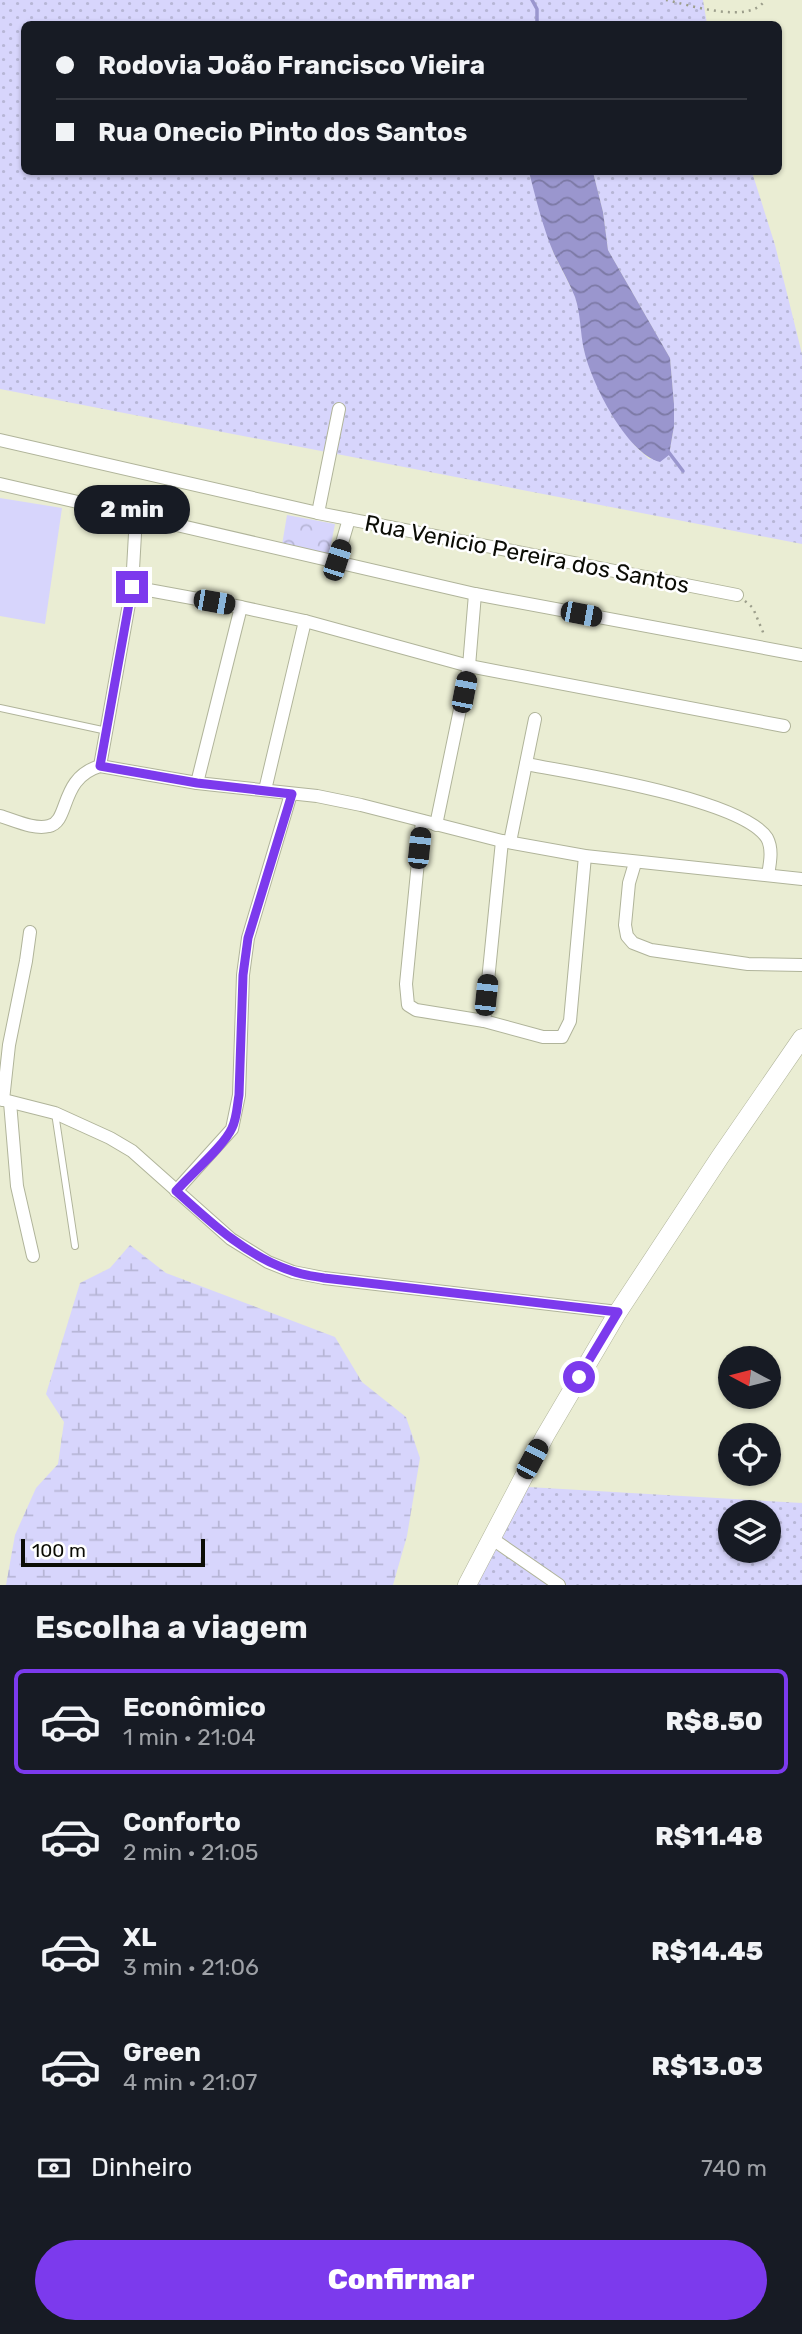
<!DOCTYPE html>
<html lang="pt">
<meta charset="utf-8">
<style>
:root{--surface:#171b24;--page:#242831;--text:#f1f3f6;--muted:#9ea1a6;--line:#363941;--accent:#7c3aed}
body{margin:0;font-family:Rubik,sans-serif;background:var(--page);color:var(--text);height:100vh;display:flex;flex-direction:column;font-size:26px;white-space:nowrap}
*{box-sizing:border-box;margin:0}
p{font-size:23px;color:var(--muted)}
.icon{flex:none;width:38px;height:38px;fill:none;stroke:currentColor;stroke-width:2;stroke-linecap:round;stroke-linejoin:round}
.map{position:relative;height:1585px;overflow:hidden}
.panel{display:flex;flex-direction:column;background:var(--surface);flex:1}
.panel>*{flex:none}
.top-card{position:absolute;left:21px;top:21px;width:761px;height:154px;border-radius:10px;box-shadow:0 2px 5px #0004;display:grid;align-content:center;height:154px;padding:0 35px;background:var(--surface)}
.needle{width:46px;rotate:277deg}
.tools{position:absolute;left:718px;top:1346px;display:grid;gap:14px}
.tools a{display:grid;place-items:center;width:63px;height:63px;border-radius:50%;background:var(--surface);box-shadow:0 2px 5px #0004;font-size:35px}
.scale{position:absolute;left:21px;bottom:18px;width:184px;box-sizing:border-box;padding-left:7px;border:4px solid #0b0c05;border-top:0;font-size:19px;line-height:24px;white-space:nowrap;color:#0b0c05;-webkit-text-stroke:5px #fff;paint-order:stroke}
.end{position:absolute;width:32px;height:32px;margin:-16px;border:9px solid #7c3aed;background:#fff;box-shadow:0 0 0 4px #fff}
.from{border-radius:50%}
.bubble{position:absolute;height:49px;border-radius:24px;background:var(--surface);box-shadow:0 2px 5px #0004;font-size:23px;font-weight:800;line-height:49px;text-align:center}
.car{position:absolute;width:21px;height:42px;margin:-21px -10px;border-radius:9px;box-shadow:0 0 5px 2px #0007;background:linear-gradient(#222 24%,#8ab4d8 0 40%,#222 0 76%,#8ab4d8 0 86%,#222 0)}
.top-card b{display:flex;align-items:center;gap:24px;height:66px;font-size:26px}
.top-card b+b{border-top:2px solid var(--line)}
.top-card i{width:18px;height:18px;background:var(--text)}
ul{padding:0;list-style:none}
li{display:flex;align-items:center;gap:21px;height:105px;margin:0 14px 10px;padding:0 21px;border:4px solid transparent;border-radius:10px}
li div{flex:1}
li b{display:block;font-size:26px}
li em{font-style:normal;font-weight:800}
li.on{border-color:var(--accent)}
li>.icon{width:63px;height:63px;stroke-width:1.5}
h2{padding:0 35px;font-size:32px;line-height:84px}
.pay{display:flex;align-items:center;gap:18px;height:77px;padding:0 35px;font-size:26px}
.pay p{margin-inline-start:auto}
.button{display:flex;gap:14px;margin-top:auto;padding:14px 35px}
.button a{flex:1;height:80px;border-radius:42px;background:var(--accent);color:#fff;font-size:28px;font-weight:800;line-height:80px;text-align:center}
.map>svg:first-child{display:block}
</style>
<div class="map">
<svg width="802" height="1585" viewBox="0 0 802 1585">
<defs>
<pattern id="grass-dots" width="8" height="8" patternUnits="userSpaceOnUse" patternTransform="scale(1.75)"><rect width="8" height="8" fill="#d7d5fc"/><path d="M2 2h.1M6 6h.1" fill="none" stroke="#b7b6d6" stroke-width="1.8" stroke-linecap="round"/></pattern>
<pattern id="wetland-marsh" width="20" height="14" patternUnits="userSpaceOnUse" patternTransform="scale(1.75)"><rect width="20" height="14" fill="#d7d5fc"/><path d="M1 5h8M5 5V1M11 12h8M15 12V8" fill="none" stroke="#b7b6d6"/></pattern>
<pattern id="park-crowns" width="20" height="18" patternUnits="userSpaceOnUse" patternTransform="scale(1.75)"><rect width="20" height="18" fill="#d7d5fc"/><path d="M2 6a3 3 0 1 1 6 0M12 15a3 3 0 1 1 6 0" fill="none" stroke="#b7b6d6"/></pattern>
<pattern id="water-waves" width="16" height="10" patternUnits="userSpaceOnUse" patternTransform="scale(1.75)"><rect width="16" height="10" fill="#9a96ce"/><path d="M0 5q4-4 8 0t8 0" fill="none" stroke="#7c79a5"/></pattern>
</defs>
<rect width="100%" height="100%" fill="#eaedd3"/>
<g fill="url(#grass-dots)" fill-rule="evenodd">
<path d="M0,0H703L707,24H24V172H529L553,252L575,296L581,317L584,350L614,418L635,446L649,459L669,455L674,426V404L670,358L608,250L603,212L593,172H752L775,245L802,354V544L0,389Z"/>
<path d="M528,1487L802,1503V1585H475ZM730,1512H768V1550H730Z"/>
</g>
<path fill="url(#wetland-marsh)" d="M130,1245L166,1273L335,1337L362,1382L406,1417L420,1458L407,1536L393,1585H6L15,1535L36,1488L58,1464L64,1422L46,1394L80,1283L110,1268Z"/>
<path fill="url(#park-crowns)" d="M287,515L335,524L329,555L282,545Z"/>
<path fill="#d7d5fc" d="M0,498L62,508L45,624L0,616Z"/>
<path fill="url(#water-waves)" d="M529,172H593L603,212L608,250L670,358L674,404V426L669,455L660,462C626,453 591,382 584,350C580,332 581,315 575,297C569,282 561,268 554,254C543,228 536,199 529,172Z"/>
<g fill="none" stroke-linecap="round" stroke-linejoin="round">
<g stroke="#9a96ce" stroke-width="3.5">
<path d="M532,0L537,9V24"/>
<path d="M667,450L683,471"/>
</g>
<g stroke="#b0b49a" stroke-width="8">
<g id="lane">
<path d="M0,708L107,731"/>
<path d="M55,1113L75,1246"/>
</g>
</g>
<g stroke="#b0b49a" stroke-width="14">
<g id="street">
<path d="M0,440L318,513L737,595"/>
<path d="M0,484L475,594L802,655"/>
<path d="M318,513L339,409"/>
<path d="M337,560L349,519"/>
<path d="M132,587L241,607L305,621L469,666L784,726"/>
<path d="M526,764C574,773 742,799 767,838C773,849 770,863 768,875"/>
<path d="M100,766L132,587L136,516"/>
<path d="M197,783L241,607"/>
<path d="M265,790L305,621"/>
<path d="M0,816C14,820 34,830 49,826C70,822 59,778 100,766L197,783L317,796L361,805L502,841L585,856L802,879"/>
<path d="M422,821L406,984L408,1005L416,1010L484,1021L543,1037H562L570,1021L585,856"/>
<path d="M436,825L469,666L475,594"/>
<path d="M510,842L535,719"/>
<path d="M635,863L629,883L625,925L627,936L633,943L651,950L748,964L802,965"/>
<path d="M484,1021L502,841"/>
<path d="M0,1099L55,1113L110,1138L132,1151L231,1239L268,1262L293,1272L324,1278L618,1312"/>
<path d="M3,1100L9,1045L26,961L30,932"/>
<path d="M10,1102L17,1186L33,1256"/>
<path d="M176,1191L232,1129L239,1095L243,975L248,938L291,794"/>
<path d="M491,1538L559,1585"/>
</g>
</g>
<g stroke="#b0b49a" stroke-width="19">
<path id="primary" d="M467,1585L545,1436L618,1312L720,1157L802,1038"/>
</g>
<g stroke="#9c9e8b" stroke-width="2.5" stroke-dasharray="2 5" stroke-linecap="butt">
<path d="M666,0C690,5 750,25 765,0"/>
<path d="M745,601L753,608L765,637"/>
</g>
<use href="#lane" stroke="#fff" stroke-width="6"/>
<use href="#street" stroke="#fff" stroke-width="12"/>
<use href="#primary" stroke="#fff" stroke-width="18"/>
</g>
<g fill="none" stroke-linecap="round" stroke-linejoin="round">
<path stroke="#7c3aed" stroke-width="9" d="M132,587L100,766L197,783L292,794L248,938L243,975L239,1095C237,1106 237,1118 232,1128C224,1146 190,1175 176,1191C210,1222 246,1256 292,1271C302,1275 313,1276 324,1278L618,1312L579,1377"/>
</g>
<g text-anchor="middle" stroke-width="5" stroke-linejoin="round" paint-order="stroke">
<g font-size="23" fill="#0b0c05" stroke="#fff">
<text transform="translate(527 554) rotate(11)" y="8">Rua Venicio Pereira dos Santos</text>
</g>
</g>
</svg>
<div class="tools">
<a><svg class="needle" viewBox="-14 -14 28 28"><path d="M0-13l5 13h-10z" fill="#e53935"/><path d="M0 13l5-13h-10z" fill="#9ea1a6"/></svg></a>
<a><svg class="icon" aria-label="locate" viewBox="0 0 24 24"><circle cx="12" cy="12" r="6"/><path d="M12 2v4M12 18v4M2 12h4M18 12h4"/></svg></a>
<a><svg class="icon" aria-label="layers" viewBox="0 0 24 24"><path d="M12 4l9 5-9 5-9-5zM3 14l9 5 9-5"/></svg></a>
</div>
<div class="scale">100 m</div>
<i class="end from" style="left:579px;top:1377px"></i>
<i class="end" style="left:132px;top:587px"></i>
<div class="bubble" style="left:74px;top:485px;width:116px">2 min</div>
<i class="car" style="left:337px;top:560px;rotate:18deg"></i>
<i class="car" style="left:214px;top:602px;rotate:100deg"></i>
<i class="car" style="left:581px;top:614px;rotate:101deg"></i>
<i class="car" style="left:464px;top:692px;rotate:11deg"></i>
<i class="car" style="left:419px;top:848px;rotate:6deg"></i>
<i class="car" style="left:486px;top:995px;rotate:6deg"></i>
<i class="car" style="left:532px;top:1459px;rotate:28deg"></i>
<div class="top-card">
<b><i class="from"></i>Rodovia João Francisco Vieira</b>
<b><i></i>Rua Onecio Pinto dos Santos</b>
</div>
</div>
<section class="panel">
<h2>Escolha a viagem</h2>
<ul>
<li class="on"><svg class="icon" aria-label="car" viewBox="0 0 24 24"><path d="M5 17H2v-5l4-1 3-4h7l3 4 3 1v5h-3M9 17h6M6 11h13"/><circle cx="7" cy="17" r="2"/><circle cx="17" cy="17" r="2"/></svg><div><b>Econômico</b><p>1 min · 21:04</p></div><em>R$8.50</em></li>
<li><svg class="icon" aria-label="car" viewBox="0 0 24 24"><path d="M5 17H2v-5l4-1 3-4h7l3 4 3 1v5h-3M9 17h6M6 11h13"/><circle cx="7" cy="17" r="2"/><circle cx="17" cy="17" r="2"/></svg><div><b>Conforto</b><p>2 min · 21:05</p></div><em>R$11.48</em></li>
<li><svg class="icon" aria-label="car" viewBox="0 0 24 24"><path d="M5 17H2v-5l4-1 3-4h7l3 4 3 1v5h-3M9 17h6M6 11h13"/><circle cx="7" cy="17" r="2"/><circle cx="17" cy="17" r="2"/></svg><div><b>XL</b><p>3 min · 21:06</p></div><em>R$14.45</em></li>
<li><svg class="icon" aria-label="car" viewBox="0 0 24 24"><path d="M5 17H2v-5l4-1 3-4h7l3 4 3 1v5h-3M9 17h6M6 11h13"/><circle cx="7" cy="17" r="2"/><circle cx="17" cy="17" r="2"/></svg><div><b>Green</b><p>4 min · 21:07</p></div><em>R$13.03</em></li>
</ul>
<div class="pay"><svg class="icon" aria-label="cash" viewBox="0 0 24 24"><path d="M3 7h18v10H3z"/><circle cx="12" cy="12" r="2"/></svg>Dinheiro<p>740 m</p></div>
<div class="button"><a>Confirmar</a></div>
</section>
